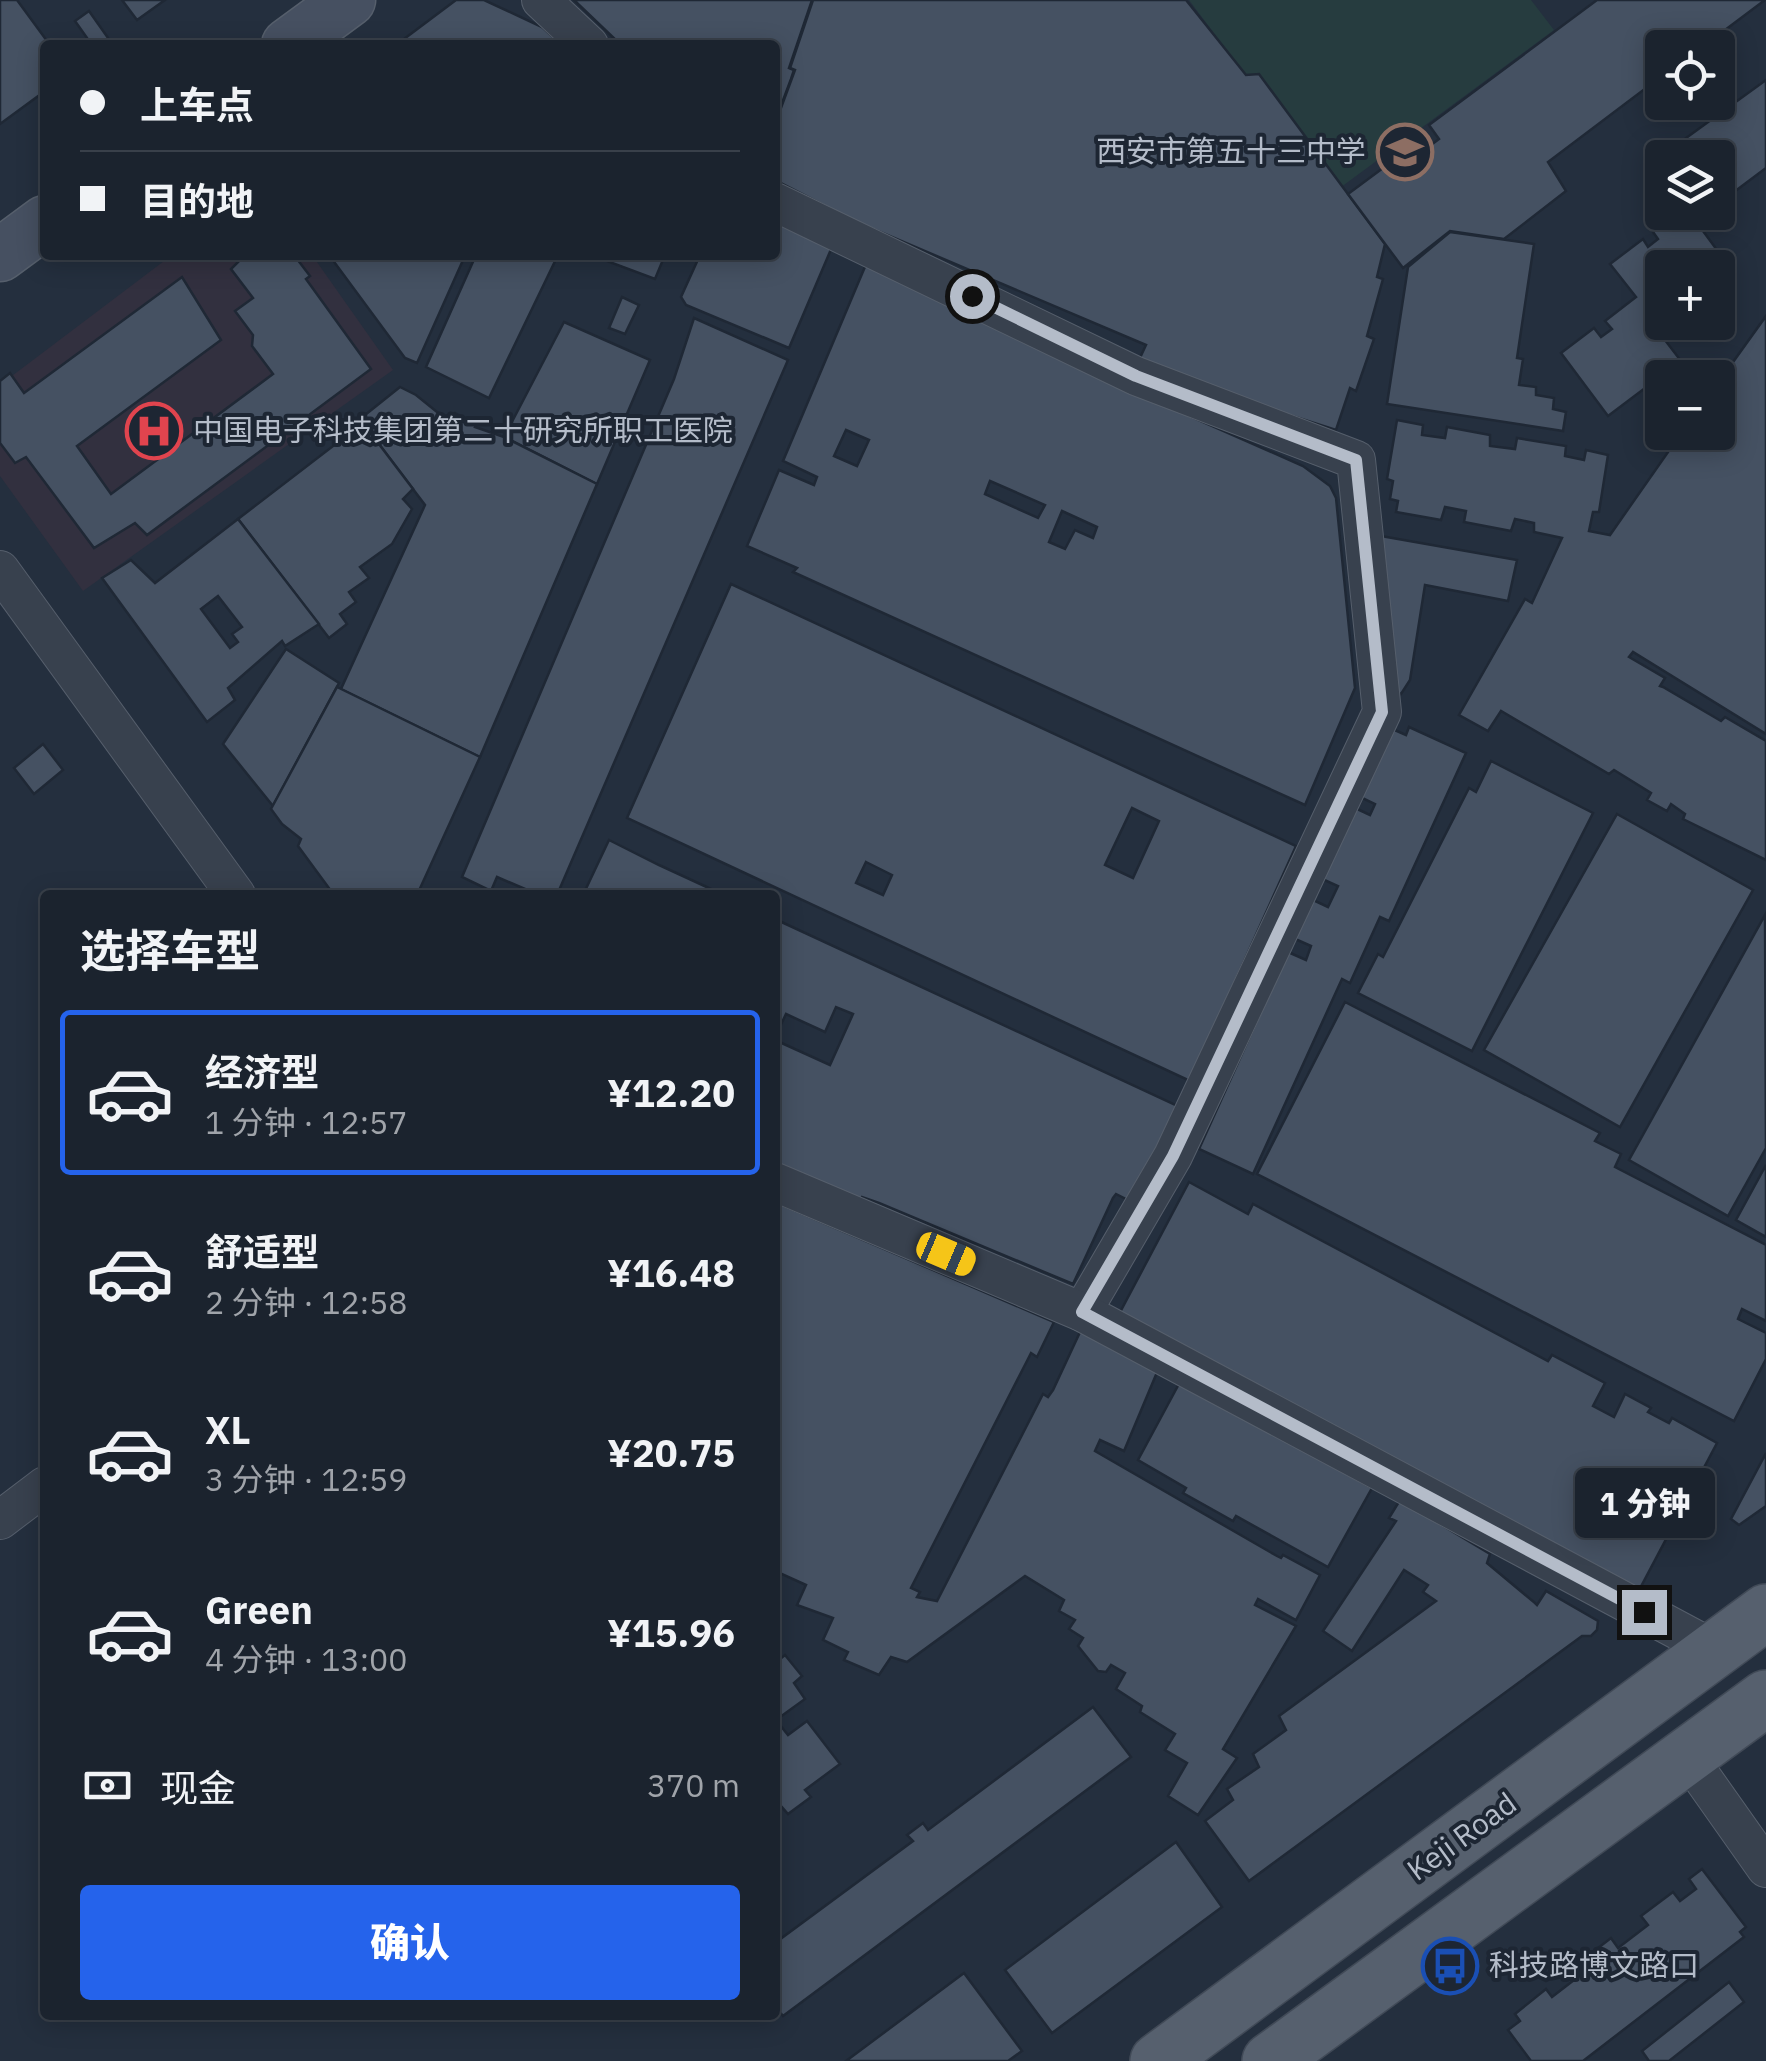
<!DOCTYPE html>
<html lang="zh">
<meta charset="utf-8">
<style>
:root{--surface:#1b232e;--page:#282f3a;--text:#f1f3f6;--muted:#a0a4aa;--line:#39404a;--accent:#2563eb}
body{margin:0;font-family:"IBM Plex Sans","Noto Sans SC",sans-serif;background:var(--page);color:var(--text);height:100vh;display:flex;flex-direction:column;font-size:38px;white-space:nowrap}
*{box-sizing:border-box;margin:0}
p{font-size:32px;color:var(--muted)}
.icon{flex:none;width:55px;height:55px;fill:none;stroke:currentColor;stroke-width:2;stroke-linecap:round;stroke-linejoin:round}
.map{position:relative;flex:1;overflow:hidden}
.sheet{position:absolute;left:40px;top:890px;width:740px;height:1130px;display:flex;flex-direction:column;background:var(--surface);border-radius:10px;box-shadow:0 5px 25px #0003,0 0 0 2px var(--line)}
.sheet>*{flex:none}
.top-card{position:absolute;left:40px;top:40px;width:740px;height:220px;border-radius:10px;box-shadow:0 5px 25px #0003,0 0 0 2px var(--line);display:grid;align-content:center;height:220px;padding:0 40px;background:var(--surface)}
.tools{position:absolute;left:1645px;top:30px;display:grid;gap:20px}
.tools a{display:grid;place-items:center;width:90px;height:90px;border-radius:10px;background:var(--surface);box-shadow:0 5px 25px #0003,0 0 0 2px var(--line);font-size:50px}
.end{position:absolute;width:45px;height:45px;margin:-22px;border:12px solid #b4bcc9;background:#111;box-shadow:0 0 0 5px #111}
.from{border-radius:50%}
.bubble{position:absolute;height:70px;border-radius:10px;background:var(--surface);box-shadow:0 5px 25px #0003,0 0 0 2px var(--line);font-size:32px;font-weight:800;line-height:70px;text-align:center}
.car{position:absolute;width:30px;height:60px;margin:-30px -15px;border-radius:12px;box-shadow:0 0 8px 2px #0007;background:linear-gradient(#f5c518 24%,#345 0 40%,#f5c518 0 76%,#345 0 86%,#f5c518 0)}
.top-card b{display:flex;align-items:center;gap:35px;height:95px;font-size:38px}
.top-card b+b{border-top:2px solid var(--line)}
.top-card i{width:25px;height:25px;background:var(--text)}
ul{padding:0;list-style:none}
li{display:flex;align-items:center;gap:30px;height:165px;margin:0 20px 15px;padding:0 20px;border:5px solid transparent;border-radius:10px}
li div{flex:1}
li b{display:block;font-size:38px}
li em{font-style:normal;font-weight:800}
li.current{border-color:var(--accent)}
li>.icon{width:90px;height:90px;stroke-width:1.5}
h2{padding:0 40px;font-size:45px;line-height:120px}
.pay{display:flex;align-items:center;gap:25px;height:110px;padding:0 40px;font-size:38px}
.pay p{margin-inline-start:auto}
.primary-button{display:flex;gap:20px;margin-top:auto;padding:20px 40px}
.primary-button a{flex:1;height:115px;border-radius:10px;background:var(--accent);color:#fff;font-size:40px;font-weight:800;line-height:115px;text-align:center}
.map>svg:first-child{display:block}
</style>
<div class="map">
<svg width="1766" height="2061" viewBox="0 0 1766 2061">
<rect width="100%" height="100%" fill="#242f3e"/>
<path fill="#32303f" d="M172,255H312L393,370L83,591L0,476V385Z"/>
<path fill="#263c3f" d="M1189,0H1531L1554,30L1333,193Z"/>
<g fill="#455162" stroke="#1f2835" stroke-width="2.5" fill-rule="evenodd">
<path d="M0,0H17L50,45H45V91L0,124Z"/>
<path d="M122,0H165L137,20Z"/>
<path d="M456,0H484L542,27L562,45H396Z"/>
<path d="M574,0H812L789,68L794,70L791,79L775,122V45H621Z"/>
<path d="M813,0H1186L1246,75L1259,74L1385,244L1377,277L1383,279L1367,336L1374,339L1356,391L1350,388L1336,430L1178,379L1139,360L1146,345L859,223L775,180V124L795,70L790,68Z"/>
<path d="M1597,0H1765L1701,48H1662V76L1548,162L1566,191L1504,239L1450,231L1403,268L1348,194L1383,168L1381,160L1411,137L1423,151L1439,139L1429,125Z"/>
<path d="M89,11L113,45H92L75,21Z"/>
<path d="M1766,80V168L1718,204V158H1662V174L1653,162Z"/>
<path d="M1678,212H1689L1731,269L1718,279V268H1662V321L1655,327L1681,361L1608,416L1561,353L1594,328L1601,337L1612,329L1605,321L1636,297L1610,264L1643,239L1648,247L1658,239L1653,232Z"/>
<path d="M777,223L832,247L789,348L686,305L681,297L700,255H775Z"/>
<path d="M1450,232L1534,244L1517,358L1523,359L1519,385L1536,387V395L1554,398L1553,409L1566,412L1563,431L1387,404L1408,267Z"/>
<path d="M245,255H294L310,276L306,279L371,369L147,535L135,523L94,548L26,457L15,463L0,443V381L10,373L24,393L182,277L221,340L77,446L111,494L273,374L252,346L253,335L235,311L253,298L231,269Z"/>
<path d="M329,255H459L464,258L417,363L405,358Z"/>
<path d="M476,255H558L489,398L426,367Z"/>
<path d="M591,255H665L655,279Z"/>
<path d="M867,262L1126,388L1303,466L1330,486L1336,498L1355,688L1305,805L793,572L797,568L747,546L779,470L814,485L817,477L783,461ZM846,430L869,440L857,466L834,456ZM990,481L1045,505L1038,518L985,494ZM1062,511L1097,527L1093,538L1075,530L1065,549L1049,542Z"/>
<path d="M622,297L639,305L625,334L609,328Z"/>
<path d="M1766,316V734L1633,652L1629,657L1665,678L1660,686L1663,687L1721,721L1725,717L1766,741V860L1683,819L1685,814L1671,804L1667,811L1647,800L1651,793L1614,770L1609,774L1501,711L1488,731L1459,715L1525,599L1532,603L1562,538L1534,532V523L1515,519L1511,531L1464,522L1466,511L1445,507L1441,520L1396,512L1398,501L1390,499L1393,481L1387,479L1397,420L1423,425L1422,435L1445,438L1447,427L1490,435V446L1515,449L1517,438L1566,446L1565,456L1584,460L1586,450L1608,455L1599,512H1593L1589,531L1610,535L1682,432H1718V383Z"/>
<path d="M694,318L788,360L557,895H539L497,877L491,891L462,877L674,379Z"/>
<path d="M564,322L650,360L597,484L504,437Z"/>
<path d="M400,387L416,395L447,420L455,413L476,425L475,427L504,437L597,484L480,757L341,689L425,505L360,419Z"/>
<path d="M363,423L413,489L403,499L412,509L392,544L360,567L369,578L349,592L356,602L340,614L347,624L329,638L238,519Z"/>
<path d="M238,519L319,624L285,646L282,641L228,688L235,700L207,722L102,578L131,560L155,583ZM218,596L242,627L232,634L238,642L230,648L201,609Z"/>
<path d="M1381,536L1517,560L1508,601L1425,585L1410,680L1401,694L1397,693Z"/>
<path d="M731,584L1296,846L1190,1081L627,818ZM1132,808L1159,821L1133,878L1105,865ZM866,862L892,875L883,895L856,883Z"/>
<path d="M286,649L339,683L273,806L223,744Z"/>
<path d="M337,687L480,757L417,895H334L298,846L301,839L282,824L271,809Z"/>
<path d="M1409,727L1466,753L1389,921L1380,917L1350,983L1342,979L1253,1174L1199,1149L1288,952L1306,960L1311,946L1293,938L1311,899L1328,907L1338,886L1320,878L1353,807L1370,815L1375,804L1358,796L1390,728L1406,735Z"/>
<path d="M43,744L63,770L34,794L14,768Z"/>
<path d="M1491,761L1593,813L1472,1051L1358,993L1378,954L1383,957L1469,788L1476,792Z"/>
<path d="M1617,814L1753,890L1620,1127L1484,1050Z"/>
<path d="M609,840L659,865L724,895H583Z"/>
<path d="M1765,915L1766,1148L1728,1216L1629,1160Z"/>
<path d="M775,919L1180,1107L1132,1202L1116,1194L1113,1198L1073,1284L879,1203L862,1197L860,1201L775,1164V1040L830,1065L853,1014L836,1007L825,1032L786,1014L775,1037Z"/>
<path d="M1345,1002L1600,1133L1595,1141L1621,1154L1615,1167L1766,1245V1321L1742,1309L1738,1319L1766,1333V1359L1734,1421L1257,1174Z"/>
<path d="M1766,1165V1237L1736,1220Z"/>
<path d="M1189,1182L1248,1214L1253,1204L1548,1361L1552,1355L1605,1383L1593,1406L1614,1417L1625,1394L1651,1408L1648,1412L1669,1423L1672,1418L1717,1443L1637,1594L1117,1318Z"/>
<path d="M775,1202L1054,1322L1037,1357L1031,1353L1028,1359L911,1588L920,1592L917,1597L937,1601L1043,1394L1048,1397L1053,1390L1081,1330L1158,1370L1124,1451L1100,1440L1095,1451L1277,1556L1281,1558L1283,1555L1320,1575L1296,1620L1258,1599L1255,1605L1296,1626L1223,1749L1237,1758L1198,1815L1168,1796L1187,1763L1165,1750L1175,1734L1140,1712L1142,1706L1116,1689L1125,1673L1111,1665L1106,1672L1098,1671L1078,1646L1083,1638L1069,1629L1075,1620L1059,1611L1064,1600L1025,1576L907,1662L891,1657L879,1675L844,1660L848,1652L823,1640L833,1618L797,1605L806,1585L775,1571Z"/>
<path d="M1180,1382L1372,1488L1328,1567L1236,1516L1233,1521L1183,1493L1186,1488L1138,1460Z"/>
<path d="M1766,1453V1506L1739,1525L1731,1519Z"/>
<path d="M1400,1500L1490,1554L1487,1563L1535,1603L1537,1605L1546,1591L1598,1621L1597,1630L1591,1636H1582L1249,1881L1205,1821L1233,1800L1227,1789L1259,1767L1253,1754L1286,1730L1279,1716L1436,1601L1423,1592L1428,1585L1404,1570L1352,1651L1323,1631L1396,1521L1389,1518Z"/>
<path d="M785,1655L802,1676L794,1683L805,1699L776,1720L788,1735L807,1721L840,1764L805,1790L811,1797L788,1814L781,1806L775,1811V1663Z"/>
<path d="M1093,1707L1131,1757L783,2016L775,2006V1943L913,1841L907,1835L923,1823L928,1830Z"/>
<path d="M1176,1842L1222,1907L1052,2033L1005,1970Z"/>
<path d="M1702,1869L1746,1927L1740,1932L1744,1937L1583,2061H1531L1508,2030L1520,2021L1515,2014L1546,1989L1552,1997L1583,1973L1576,1965L1611,1938L1618,1948L1648,1925L1641,1916L1673,1892L1680,1901L1696,1889L1689,1879Z"/>
<path d="M964,1973L1022,2051L1008,2061H846Z"/>
<path d="M1729,1982L1744,2002L1669,2061H1649L1642,2051Z"/>
</g>
<g fill="none" stroke-linecap="round" stroke-linejoin="round">
<g stroke="#565f6c" stroke-width="40">
<g id="street">
<path d="M541,0L589,45"/>
<path d="M775,202L1136,376L1356,460L1382,712L1173,1156L1082,1312"/>
<path d="M0,570L236,895"/>
<path d="M775,1182L1082,1312L1715,1650"/>
<path d="M0,1520L45,1486"/>
<path d="M1687,1756L1766,1868"/>
</g>
</g>
<g stroke="#565f6c" stroke-width="55">
<g id="secondary">
<path d="M288,45L349,0"/>
<path d="M0,255L45,222"/>
</g>
</g>
<g stroke="#414a57" stroke-width="58">
<g id="primary">
<path d="M1158,2061L1766,1612"/>
<path d="M1270,2061L1766,1698"/>
</g>
</g>
<use href="#street" stroke="#38414e" stroke-width="38"/>
<use href="#secondary" stroke="#465061" stroke-width="52"/>
<use href="#primary" stroke="#56606e" stroke-width="55"/>
</g>
<g fill="none" stroke-linecap="round" stroke-linejoin="round">
<path stroke="#b4bcc9" stroke-width="12" d="M972,296L1136,376L1356,460L1382,712L1173,1156L1082,1312L1644,1612"/>
</g>
<defs>
<g id="school-ring" transform="scale(2.875)"><circle r="9.5" fill="#1d2633" stroke="#8d6e63" stroke-width="1.5"/><path d="M0-5L7-2L0 1L-7-2ZM-4 1L0 2.5L4 1V4Q0 6-4 4Z" fill="#8d6e63"/></g>
<g id="hospital-ring" transform="scale(2.875)"><circle r="9.5" fill="#1d2633" stroke="#e0444e" stroke-width="1.5"/><path d="M-5-5h3v3.5h4V-5h3V5h-3V1.5h-4V5h-3Z" fill="#e0444e"/></g>
<g id="bus-ring" transform="scale(2.875)"><circle r="9.5" fill="#1d2633" stroke="#1a4fb4" stroke-width="1.5"/><path d="M-5-6H5V4H4V6H2V4H-2V6H-4V4H-5ZM-3.5-4V0h7V-4ZM-3.5 1.2v1.5H-2V1.2ZM2 1.2v1.5H3.5V1.2Z" fill="#1a4fb4"/></g>
</defs>
<g fill-rule="evenodd">
<use href="#school-ring" x="1405" y="152"/>
<use href="#hospital-ring" x="154" y="431"/>
<use href="#bus-ring" x="1450" y="1966"/>
</g>
<g text-anchor="middle" stroke-width="8" stroke-linejoin="round" paint-order="stroke">
<g font-size="30" fill="#b4bcc9" stroke="#1d2633" text-anchor="start">
<text x="1366" y="162" text-anchor="end">西安市第五十三中学</text>
<text x="193" y="441">中国电子科技集团第二十研究所职工医院</text>
<text x="1489" y="1976">科技路博文路口</text>
</g>
<g font-size="30" fill="#b4bcc9" stroke="#1d2633">
<text transform="translate(1462 1837) rotate(-36)" y="10">Keji Road</text>
</g>
</g>
</svg>
<div class="tools">
<a><svg class="icon" aria-label="locate" viewBox="0 0 24 24"><circle cx="12" cy="12" r="6"/><path d="M12 2v4M12 18v4M2 12h4M18 12h4"/></svg></a>
<a><svg class="icon" aria-label="layers" viewBox="0 0 24 24"><path d="M12 4l9 5-9 5-9-5zM3 14l9 5 9-5"/></svg></a>
<a>+</a>
<a>−</a>
</div>
<i class="end from" style="left:972px;top:296px"></i>
<i class="end" style="left:1644px;top:1612px"></i>
<div class="bubble" style="left:1575px;top:1468px;width:140px">1 分钟</div>
<i class="car" style="left:946px;top:1254px;rotate:113deg"></i>
<div class="top-card">
<b><i class="from"></i>上车点</b>
<b><i></i>目的地</b>
</div>
<section class="sheet">
<h2>选择车型</h2>
<ul>
<li class="current"><svg class="icon" aria-label="car" viewBox="0 0 24 24"><path d="M5 17H2v-5l4-1 3-4h7l3 4 3 1v5h-3M9 17h6M6 11h13"/><circle cx="7" cy="17" r="2"/><circle cx="17" cy="17" r="2"/></svg><div><b>经济型</b><p>1 分钟 · 12:57</p></div><em>¥12.20</em></li>
<li><svg class="icon" aria-label="car" viewBox="0 0 24 24"><path d="M5 17H2v-5l4-1 3-4h7l3 4 3 1v5h-3M9 17h6M6 11h13"/><circle cx="7" cy="17" r="2"/><circle cx="17" cy="17" r="2"/></svg><div><b>舒适型</b><p>2 分钟 · 12:58</p></div><em>¥16.48</em></li>
<li><svg class="icon" aria-label="car" viewBox="0 0 24 24"><path d="M5 17H2v-5l4-1 3-4h7l3 4 3 1v5h-3M9 17h6M6 11h13"/><circle cx="7" cy="17" r="2"/><circle cx="17" cy="17" r="2"/></svg><div><b>XL</b><p>3 分钟 · 12:59</p></div><em>¥20.75</em></li>
<li><svg class="icon" aria-label="car" viewBox="0 0 24 24"><path d="M5 17H2v-5l4-1 3-4h7l3 4 3 1v5h-3M9 17h6M6 11h13"/><circle cx="7" cy="17" r="2"/><circle cx="17" cy="17" r="2"/></svg><div><b>Green</b><p>4 分钟 · 13:00</p></div><em>¥15.96</em></li>
</ul>
<div class="pay"><svg class="icon" aria-label="cash" viewBox="0 0 24 24"><path d="M3 7h18v10H3z"/><circle cx="12" cy="12" r="2"/></svg>现金<p>370 m</p></div>
<div class="primary-button"><a>确认</a></div>
</section>
</div>
